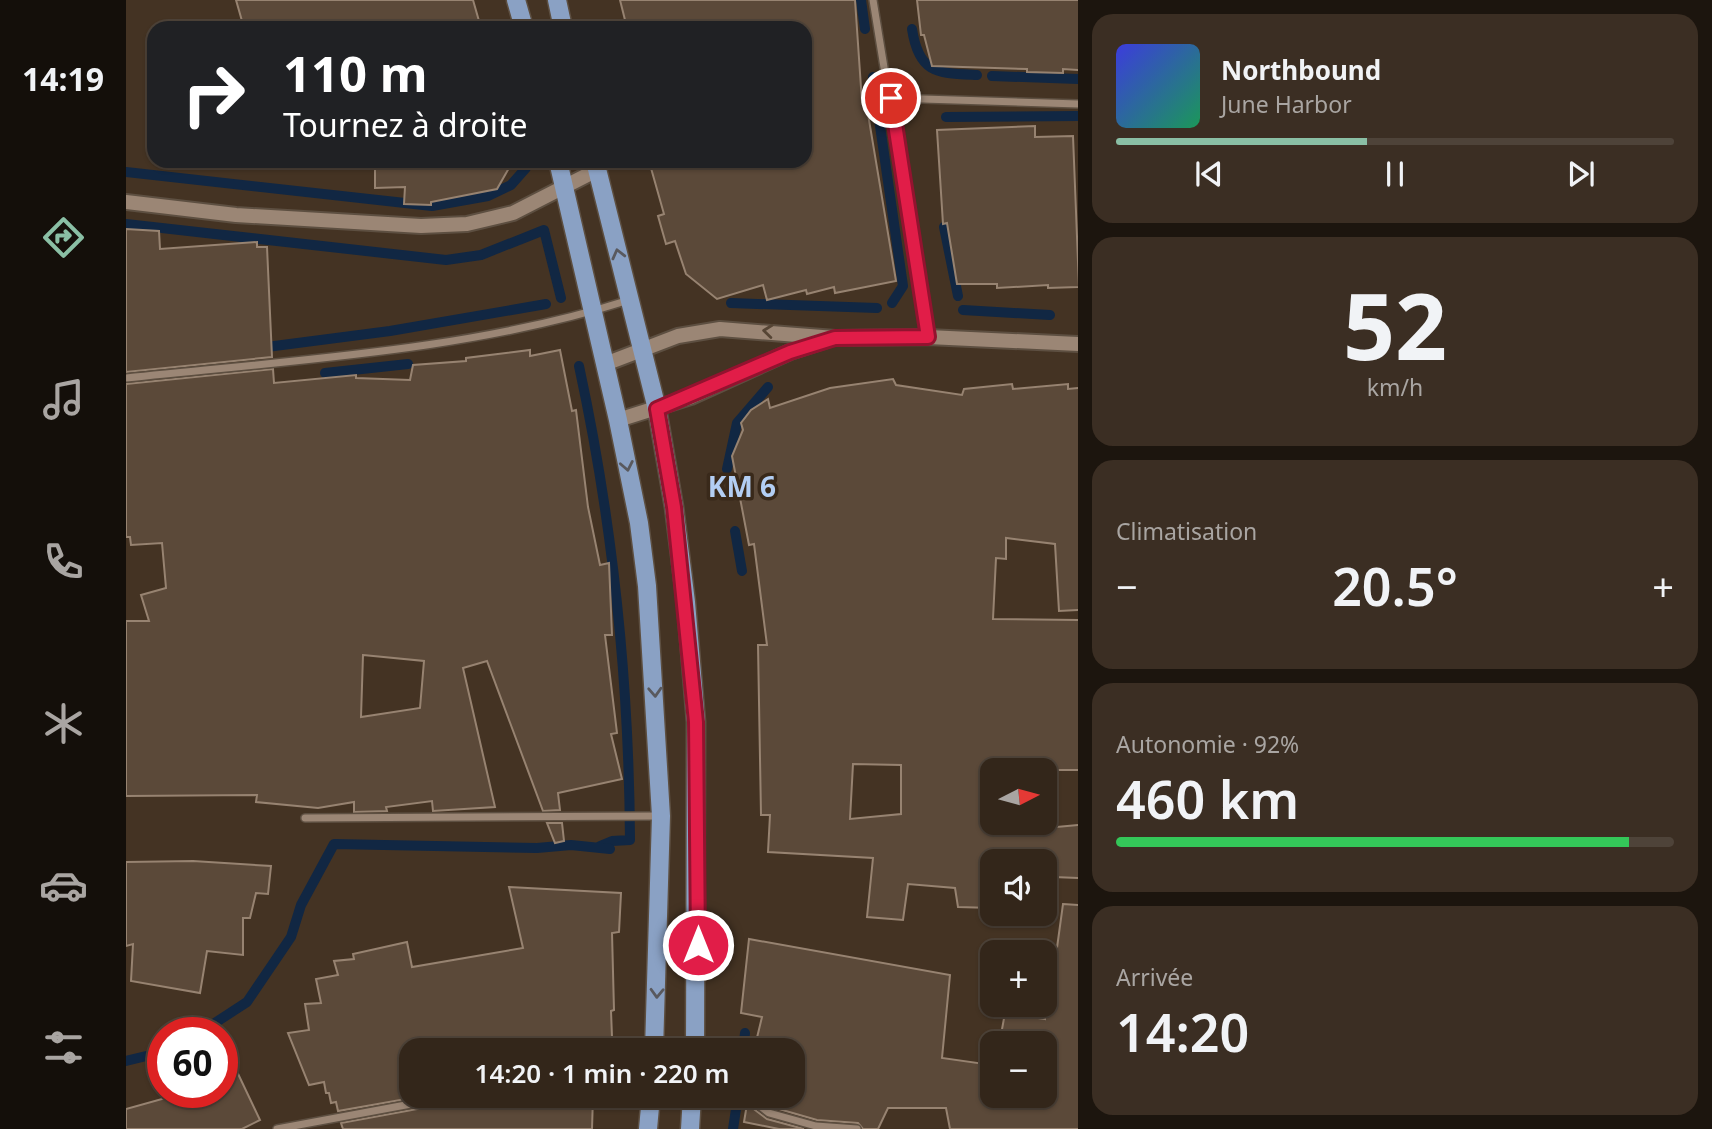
<!DOCTYPE html>
<html lang="fr">
<head>
<meta charset="utf-8">
<style>
	:root { --surface:#33261a; --page:#3b2e23; --text:#f1f3f6; --muted:#a9a5a2; --line:#4e4339; --accent:#8abfa5 }
	body { margin:0; font-family:"Noto Sans",sans-serif; background:var(--page); color:var(--text); height:100vh; display:flex; flex-direction:column; font-size:26px; white-space:nowrap }
	* { box-sizing:border-box; margin:0 }
	p { font-size:23px; color:var(--muted) }
	.icon { flex:none; width:38px; height:38px; fill:none; stroke:currentColor; stroke-width:2; stroke-linecap:round; stroke-linejoin:round }
	.map { position:relative; flex:1; overflow:hidden }
	.sheet { display:flex; flex-direction:column; gap:14px; padding:14px; background:#1c150e; width:634px }
	.sheet>* { flex:none }
	.banner { position:absolute; left:21px; top:21px; width:665px; height:147px; border-radius:21px; box-shadow:0 2px 5px #0004,0 0 0 2px var(--line); background:#202124; color:#fff; overflow:hidden }
	.needle { width:46px; rotate:84deg }
	.buttons { position:absolute; left:854px; top:758px; display:grid; gap:14px }
	.buttons a { display:grid; place-items:center; width:77px; height:77px; border-radius:14px; background:var(--surface); box-shadow:0 2px 5px #0004,0 0 0 2px var(--line); font-size:35px }
	.speed { position:absolute; left:21px; top:1017px; display:flex; gap:14px; font-size:35px; font-weight:700; text-align:center }
	.speed>* { display:grid; place-content:center; width:91px; height:91px; border-radius:50%; background:var(--surface); box-shadow:0 2px 5px #0004,0 0 0 2px var(--line); line-height:1 }
	.speed .limit { border:10px solid #d22; background:#fff; color:#111 }
	.pin { position:absolute; display:grid; place-items:center; width:60px; height:60px; color:#fff; margin:-30px; border:4px solid #fff; border-radius:50%; box-shadow:0 2px 7px #0007 }
	.me { position:absolute; width:77px; margin:-38px; rotate:0deg; stroke-linejoin:round; filter:drop-shadow(0 0 5px #0008) }
	.turn { display:flex; align-items:center; gap:24px; height:147px; padding:0 21px; font-size:32px }
	.turn .icon { width:91px; height:91px; stroke-width:2.5 }
	.turn b { display:block; font-size:49px; line-height:60px }
	.big { font-size:52px; font-weight:600; line-height:1.1 }
	.sheet .tile { flex:1; display:flex; flex-direction:column; justify-content:center; gap:10px; min-width:0; padding:0 24px; border-radius:21px; background:var(--page) }
	.sheet .dial { align-items:center; gap:0 }
	.dial b { font-size:91px; line-height:1 }
	.song { display:flex; align-items:center; gap:21px }
	.cover { width:84px; height:84px; border-radius:10px; background:linear-gradient(135deg,hsl(240 70% 55%),hsl(150 70% 35%)) }
	.played { height:7px; border-radius:4px; background:linear-gradient(90deg,var(--accent) 45%,var(--line) 45%) }
	.keys { display:flex; justify-content:space-around; direction:ltr }
	.heat { display:flex; justify-content:space-between; align-items:center; font-size:38px; direction:ltr }
	.charge { height:10px; border-radius:5px; background:linear-gradient(90deg,#34c759 92%,var(--line) 0) }
	.trip { position:absolute; left:273px; top:1038px; width:406px; height:70px; border-radius:21px; background:var(--surface); box-shadow:0 2px 5px #0004,0 0 0 2px var(--line); font-weight:600; line-height:70px; text-align:center }
	main { display:flex; flex:1; min-height:0 }
	.tabs { display:flex; flex-direction:column; width:126px; justify-content:space-around; align-items:center; background:#140f0a; color:var(--muted) }
	.tabs .icon { width:49px; height:49px }
	.tabs .selected { color:var(--accent) }
	.tabs b { font-size:32px; color:var(--text) }
	.map>svg:first-child { display:block }
	.lines { fill:none; stroke-linecap:round; stroke-linejoin:round }
	.stream { stroke:#112743; stroke-width:10 }
	.building { fill:#5b4939; stroke:#978371; stroke-width:2; fill-rule:evenodd }
	.street-casing { stroke:#5d4f41; stroke-width:10 }
	.secondary-casing { stroke:#5d4f41; stroke-width:18 }
	.primary-casing { stroke:#5d4f41; stroke-width:21 }
	.street { stroke:#9b8675; stroke-width:7 }
	.secondary { stroke:#9b8675; stroke-width:14 }
	.primary { stroke:#8aa1c4; stroke-width:18 }
	.oneway { stroke:#59595e }
	.oneway2 { stroke:#564535 }
	.route-casing { stroke:#92132f; stroke-width:18 }
	.route { stroke:#e11d48; stroke-width:12 }
	.labels { text-anchor:middle; stroke-width:7; stroke-linejoin:round; paint-order:stroke }
	.district-label { font-size:28px; font-weight:bold; fill:#b3cef3; stroke:#39291a }
</style>
</head>
<body>
<main>
<nav class="tabs">
<b>14:19</b>
<svg class="icon selected" aria-label="directions" viewBox="0 0 24 24"><path d="M12 3l9 9-9 9-9-9zM9 14v-3h6M13 9l2 2-2 2"/></svg>
<svg class="icon" aria-label="music" viewBox="0 0 24 24"><path d="M9 18V5l10-2v13"/><circle cx="6" cy="18" r="3"/><circle cx="16" cy="16" r="3"/></svg>
<svg class="icon" aria-label="phone" viewBox="0 0 24 24"><path d="M5 4h4l2 5-3 2q2 4 5 5l2-3 5 2v4C11 20 4 13 5 4z"/></svg>
<svg class="icon" aria-label="climate" viewBox="0 0 24 24"><path d="M12 3v18M4 7l16 10M4 17L20 7"/></svg>
<svg class="icon" aria-label="car" viewBox="0 0 24 24"><path d="M5 17H2v-5l4-1 3-4h7l3 4 3 1v5h-3M9 17h6M6 11h13"/><circle cx="7" cy="17" r="2"/><circle cx="17" cy="17" r="2"/></svg>
<svg class="icon" aria-label="filters" viewBox="0 0 24 24"><path d="M4 7h16M4 17h16"/><circle cx="9" cy="7" r="2"/><circle cx="15" cy="17" r="2"/></svg>
</nav>
<div class="map">
<svg width="953" height="1129" viewBox="0 0 953 1129">
	<rect width="100%" height="100%" fill="#443323"/>
	<g class="lines">
		<!-- stream -->
		<g class="stream">
			<path d="M735 0 739 29"/>
			<path d="M786 29C793 74 811 73 851 75"/>
			<path d="M866 76 953 79"/>
			<path d="M747 77 777 286 766 303"/>
			<path d="M820 117 953 116"/>
			<path d="M0 172 306 206 362 196 385 185 400 168"/>
			<path d="M0 224 320 260 355 255 418 230 435 298"/>
			<path d="M818 227 832 296"/>
			<path d="M605 303 751 308"/>
			<path d="M837 310 924 315"/>
			<path d="M133 348 264 331 420 304"/>
			<path d="M453 366C487 523 503 680 504 840L486 841 474 846"/>
			<path d="M199 373 282 364"/>
			<path d="M601 469 611 423 642 387"/>
			<path d="M609 531 616 571"/>
			<path d="M75 1032 121 1002 165 937 175 905 208 844 411 848 445 845 484 849"/>
			<path d="M617 1050 619 1033"/>
			<path d="M0 1061 37 1052"/>
			<path d="M607 1129 612 1096"/>
		</g>
	</g>
	<!-- building -->
	<g class="building">
		<path d="M110 0H347L355 28H118Z"/>
		<path d="M494 0H729L736 102H740L770 281 709 293 708 287 681 294 680 290 641 300 637 285 591 299 560 274 549 241 540 244 532 216 538 214 523 161H679V28H501Z"/>
		<path d="M791 0H953V70L937 69V73L901 72V69L806 66 798 35H795Z"/>
		<path d="M909 126V137L947 136 953 287 922 288V285L871 288V284H831L821 223 817 224 811 130Z"/>
		<path d="M249 161H387L371 189 305 202V205L278 204 279 187 249 188Z"/>
		<path d="M0 229 33 231 34 249 131 242V247H141L146 357 0 372Z"/>
		<path d="M404 350V356L434 350 446 411 450 410 462 507 474 565 483 563 486 635H479L491 733 485 734 496 779 432 793 434 810 417 811 361 661 337 668 369 807 307 811 306 801 260 807 261 811 228 812V802L192 808 130 802 131 795 0 796V621H23L15 595 40 588 36 543 5 545 4 537H0V384L147 369 148 383 230 375V378L284 380 287 365 340 361V358ZM237 655 298 661 294 708 235 717Z"/>
		<path d="M767 379 770 385 836 395 838 389 886 384 887 389 942 384V389L953 388V610L933 611 929 544 880 538V559L870 558 867 619 953 620V770H866V833L953 825V878L928 877 926 852 866 857V908L832 907 829 888 782 884 777 920 741 917 747 858 642 852 644 815H635L632 645H641L628 544 623 545 606 456 617 430 615 423 625 410 642 399 644 408 704 388ZM727 764 775 765V814L724 819Z"/>
		<path d="M421 823H436L438 841 429 843Z"/>
		<path d="M67 861 145 866 142 894 130 893 124 918H117V955L81 951 74 993 5 981 7 944 0 946V862Z"/>
		<path d="M383 887 495 893 493 932 486 933 488 1010 485 1011 486 1037 482 1038V1050H285V1096H297L212 1111 210 1102 205 1103 203 1093H200L198 1082 183 1085 162 1033 183 1030 179 1004 195 1003 190 979 212 975 208 961 228 959 227 954 281 942 286 967 397 948Z"/>
		<path d="M937 904 953 905V1129H824L820 1108H762L752 1129H737L732 1123 691 1120 646 1107 630 1096H667V1050H628L636 1017 615 1013 623 939 824 975 816 1058 866 1065V1096H919V1043L874 1040 879 1013 919 1019V953L930 955Z"/>
		<path d="M96 1040 134 1120 116 1129H0V1109L61 1092H96Z"/>
		<path d="M334 1096H467L466 1129H217L215 1123 329 1102Z"/>
		<path d="M621 1104 641 1119 678 1129H653L618 1122Z"/>
	</g>
	<g class="lines">
		<!-- street casing -->
		<g class="street-casing">
			<g id="street">
				<path d="M747 0 802 337"/>
				<path d="M765 98 953 104"/>
				<path d="M0 378C166 360 344 351 503 300"/>
				<path d="M179 818 534 816"/>
				<path d="M621 1096 643 1113 690 1126 731 1129"/>
				<path d="M151 1129 328 1096"/>
			</g>
		</g>
		<!-- secondary casing -->
		<g class="secondary-casing">
			<g id="secondary">
				<path d="M0 202 110 215 295 226 341 224 387 213 471 170"/>
				<path d="M479 364 552 336 594 329 709 338 802 337 953 344"/>
				<path d="M492 420 565 397 664 352 701 340"/>
			</g>
		</g>
		<!-- primary casing -->
		<g class="primary-casing">
			<g id="primary">
				<path d="M390 0 398 28"/>
				<path d="M431 0 437 28"/>
				<path d="M432 161 492 420 513 523 521 586 535 816 528 1050"/>
				<path d="M469 161 531 409 548 507 560 602 570 722 569 1050"/>
				<path d="M522 1129 525 1096"/>
				<path d="M564 1129 566 1096"/>
			</g>
		</g>
		<!-- street -->
		<use href="#street" class="street"/>
		<!-- secondary -->
		<use href="#secondary" class="secondary"/>
		<!-- primary -->
		<use href="#primary" class="primary"/>
	</g>
	<!-- one-way arrows -->
	<defs><path id="oneway-chevron" d="M-2-3.5L2.5 0L-2 3.5" fill="none" stroke-width="1.6" stroke-linecap="round" stroke-linejoin="round" transform="scale(1.75)"/></defs>
	<g class="oneway">
		<use href="#oneway-chevron" transform="translate(492 254) rotate(-104)"/>
		<use href="#oneway-chevron" transform="translate(501 466) rotate(79)"/>
		<use href="#oneway-chevron" transform="translate(529 692) rotate(87)"/>
		<use href="#oneway-chevron" transform="translate(531 993) rotate(92)"/>
	</g>
	<use class="oneway2" href="#oneway-chevron" transform="translate(642 331) rotate(-174)"/>
	<g class="lines">
		<!-- route casing -->
		<g class="route-casing">
			<path id="route" d="M572 945 570 722 548 507 531 409 664 352 709 338 802 337 765 98"/>
		</g>
		<!-- route -->
		<use href="#route" class="route"/>
	</g>
	<g class="labels">
		<!-- district labels -->
		<g class="district-label">
			<text x="616" y="497">KM 6</text>
		</g>
	</g>
</svg>
<div class="buttons">
<a><svg class="needle" viewBox="-14 -14 28 28"><path d="M0-13l5 13h-10z" fill="#e53935"/><path d="M0 13l5-13h-10z" fill="#a9a5a2"/></svg></a>
<a><svg class="icon" aria-label="sound" viewBox="0 0 24 24"><path d="M4 9h4l5-4v14l-5-4H4zM17 9q2 3 0 6"/></svg></a>
<a>+</a>
<a>−</a>
</div>
<div class="speed"><div class="limit">60</div></div>
<div class="pin" style="left:765px;top:98px;background:#d93025"><svg class="icon" aria-label="arrive" viewBox="0 0 24 24"><path d="M6 21V4h12l-3 4 3 4H6"/></svg></div>
<svg class="me" style="left:572px;top:945px" viewBox="-20 -20 40 40"><circle r="17" fill="#e11d48" stroke="#fff" stroke-width="3"/><path d="M0-11L8 9 0 5-8 9z" fill="#fff"/></svg>
<div class="trip">14:20 · 1 min · 220 m</div>
<div class="banner">
<div class="turn"><svg class="icon" aria-label="right" viewBox="0 0 24 24"><path d="M7 20v-9h11M14 6l5 5-5 5"/></svg><div><b>110 m</b>Tournez à droite</div></div>
</div>
</div>
<section class="sheet">
<div class="tile">
<div class="song"><i class="cover"></i><div><b>Northbound</b><p>June Harbor</p></div></div>
<div class="played"></div>
<div class="keys"><svg class="icon" aria-label="previous" viewBox="0 0 24 24"><path d="M18 5L8 12l10 7zM5 5v14"/></svg><svg class="icon" aria-label="pause" viewBox="0 0 24 24"><path d="M8 5v14M16 5v14"/></svg><svg class="icon" aria-label="next" viewBox="0 0 24 24"><path d="M6 5l10 7-10 7zM19 5v14"/></svg></div>
</div>
<div class="tile dial"><b>52</b><p>km/h</p></div>
<div class="tile"><p>Climatisation</p>
<div class="heat"><a>−</a><b class="big">20.5°</b><a>+</a></div>
</div>
<div class="tile"><p>Autonomie · 92%</p><b class="big">460 km</b><div class="charge"></div></div>
<div class="tile"><p>Arrivée</p><b class="big">14:20</b></div>
</section>
</main>
</body>
</html>
